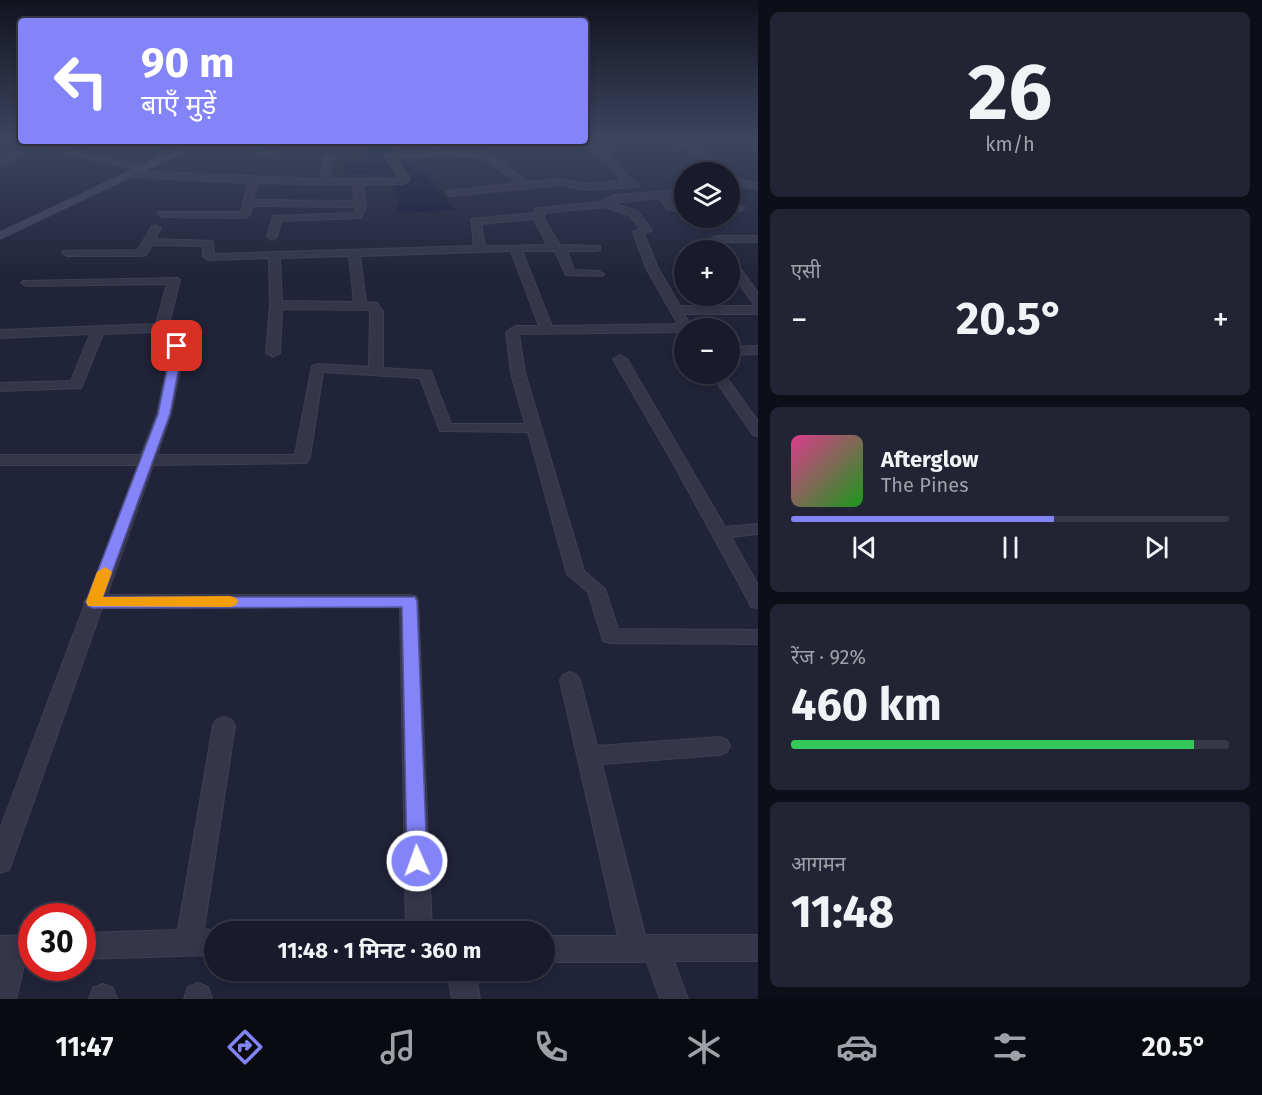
<!DOCTYPE html>
<html lang="hi">
<head>
<meta charset="utf-8">
<style>
	:root { --surface:#191a2b; --page:#222333; --text:#f1f3f6; --muted:#9fa1a9; --line:#373847; --accent:#8384f8 }
	body { margin:0; font-family:"Fira Sans","Noto Sans Devanagari",sans-serif; background:var(--page); color:var(--text); height:100vh; display:flex; flex-direction:column; font-size:22px; white-space:nowrap }
	* { box-sizing:border-box; margin:0 }
	p { font-size:20px; color:var(--muted) }
	.icon { flex:none; width:33px; height:33px; fill:none; stroke:currentColor; stroke-width:2; stroke-linecap:round; stroke-linejoin:round }
	.map { position:relative; flex:1; overflow:hidden }
	.panel { display:flex; flex-direction:column; gap:12px; padding:12px; background:#0e0e18; width:504px }
	.panel>* { flex:none }
	.banner { position:absolute; left:18px; top:18px; width:570px; height:126px; border-radius:6px; box-shadow:0 3px 9px #0003,0 0 0 2px var(--line); background:#8384f8; color:#fff; overflow:hidden }
	.tools { position:absolute; left:674px; top:162px; display:grid; gap:12px }
	.tools a { display:grid; place-items:center; width:66px; height:66px; border-radius:50%; background:var(--surface); box-shadow:0 3px 9px #0003,0 0 0 2px var(--line); font-size:30px }
	.speed { position:absolute; left:18px; top:903px; display:flex; gap:12px; font-size:30px; font-weight:700; text-align:center }
	.speed>* { display:grid; place-content:center; width:78px; height:78px; border-radius:50%; background:var(--surface); box-shadow:0 3px 9px #0003,0 0 0 2px var(--line); line-height:1 }
	.speed .limit { border:9px solid #d22; background:#fff; color:#111 }
	.pin { position:absolute; display:grid; place-items:center; width:51px; height:51px; color:#fff; margin:-26px; border-radius:12px; box-shadow:0 3px 9px #0006 }
	.me { position:absolute; width:66px; margin:-33px; rotate:358deg; stroke-linejoin:round; filter:drop-shadow(0 0 4px #0008) }
	.turn { display:flex; align-items:center; gap:21px; height:126px; padding:0 24px; font-size:27px }
	.turn .icon { width:78px; height:78px; stroke-width:2.5 }
	.turn b { display:block; font-size:42px; line-height:51px }
	.big { font-size:45px; font-weight:700; line-height:1.1 }
	.panel .card { flex:1; display:flex; flex-direction:column; justify-content:center; gap:9px; min-width:0; padding:0 21px; border-radius:9px; background:var(--page) }
	.panel .dial { align-items:center; gap:0 }
	.dial b { font-size:78px; line-height:1 }
	.song { display:flex; align-items:center; gap:18px }
	.cover { width:72px; height:72px; border-radius:9px; background:linear-gradient(135deg,hsl(330 70% 55%),hsl(120 70% 35%)) }
	.played { height:6px; border-radius:3px; background:linear-gradient(90deg,var(--accent) 60%,var(--line) 60%) }
	.keys { display:flex; justify-content:space-around; direction:ltr }
	.heat { display:flex; justify-content:space-between; align-items:center; font-size:33px; direction:ltr }
	.charge { height:9px; border-radius:4px; background:linear-gradient(90deg,#34c759 92%,var(--line) 0) }
	.trip { position:absolute; left:204px; top:921px; width:351px; height:60px; border-radius:30px; background:var(--surface); box-shadow:0 3px 9px #0003,0 0 0 2px var(--line); font-weight:700; line-height:60px; text-align:center }
	.tab-bar { display:flex; height:96px; justify-content:space-around; align-items:center; background:#0a0a11; color:var(--muted) }
	.tab-bar .icon { width:42px; height:42px }
	.tab-bar .on { color:var(--accent) }
	.tab-bar b { font-size:27px; color:var(--text) }
	main { display:flex; flex:1; min-height:0 }
	.map>svg:first-child { display:block }
	.water { fill:#151637 }
	.lines { fill:none; stroke-linecap:round; stroke-linejoin:round }
	.minor-casing { stroke:#3e3f53; stroke-width:2 }
	.secondary-casing { stroke:#3e3f53; stroke-width:2 }
	.minor { fill:#35364a; fill-rule:evenodd }
	.secondary { fill:#43435d; fill-rule:evenodd }
	.route { fill:#8384f8; stroke:#5556a1; stroke-width:1.5 }
	.slow { fill:#f59e0b }
</style>
</head>
<body>
<main>
<div class="map">
<svg width="758" height="999" viewBox="0 0 758 999">
	<rect width="100%" height="100%" fill="#212339"/>
	<!-- water -->
	<path class="water" d="M370 141H382C393 154 411 160 424 173 435 184 445 198 455 210L402 213 397 209 400 200C392 192 393 182 386 175L343 173 345 159H365Z"/>
	<g class="lines">
		<!-- minor casing -->
		<g class="minor-casing">
			<g id="minor">
				<path d="M21 139 37 141 147 168 143 171 36 146 0 166V159L27 144 21 143Z"/>
				<path d="M585 139C610 139 618 176 638 183V187L588 190 560 185 450 196 447 195V191L518 183 481 156 438 155 395 158 409 176V181L404 184 363 185 366 207 361 218 281 221 277 237 272 240 267 237 273 216 353 213 356 207 252 206 250 215 245 218 162 217 157 214 158 212H241L248 183 129 177 124 174 129 171 320 179 324 159 328 156 332 159 329 179 399 178 385 156 386 154 432 150 427 142 434 141 441 149 486 151 528 182 560 179 588 184 622 181 604 158 589 146C566 147 530 157 511 141L540 144 585 141ZM257 183 353 185 354 201 253 200Z"/>
				<path d="M670 139H680L713 159 706 161Z"/>
				<path d="M753 139H758V142Z"/>
				<path d="M139 141H148L145 145 179 153 175 156 136 148 135 146Z"/>
				<path d="M258 141H268L259 148 279 152 275 155 248 152V148Z"/>
				<path d="M729 178 758 183V189L729 184Z"/>
				<path d="M684 190V196L668 197 673 205H684V211L667 210 659 198 612 203 637 211 652 230 644 234 658 268 680 306H758V314H684L692 328H684V332L519 334 525 373 584 571 605 589 618 629 758 630V644L610 643 603 641 588 592 567 574 528 432 440 431 420 378 323 372 310 457 306 463 153 465 107 595H409L416 596 418 601 432 932H406L400 607 102 608 12 862 9 870 0 873V829L85 604 84 602 88 597 138 465H0V455H141L157 414 171 349 153 345 152 342 154 332 103 334 81 388 0 391V383L71 381 90 334 0 338V330L156 324 167 284 27 286 21 283 23 281 178 278 180 280 165 340 183 344 185 347 171 414 157 455H295L312 366 319 364 369 367 370 310 282 309 280 353 273 357 266 353 270 305 269 258 208 260 203 257V246L152 245 146 255 142 256H67L62 253 63 251 138 250 152 226 156 225 161 228 155 239 213 241 214 254 474 246 471 219 534 213 535 209 539 208 598 202 615 195ZM604 207 629 215 640 228 633 232 646 268 678 324 552 326 522 251H555L566 275 602 276 604 274 598 271 574 270 567 251H596L600 250V246L560 245 544 219V213ZM534 219 547 245 485 246 481 224ZM511 251 539 326H515L506 332 511 373 525 424H451L431 371 383 368V311L377 303 366 302 360 256ZM349 256 354 302 282 301 280 258Z"/>
				<path d="M729 205H740L745 208 740 211H729Z"/>
				<path d="M715 236H758V242H722L727 250H717L710 239Z"/>
				<path d="M729 257 733 258 758 293V306L754 305 729 268Z"/>
				<path d="M758 346V354L729 355V347Z"/>
				<path d="M620 355 627 359 725 527 758 524V534L731 537 758 585V608L751 607 749 602 672 461 613 359Z"/>
				<path d="M711 374H724L758 421V436L753 435Z"/>
				<path d="M570 672 577 675 580 680 597 746 719 737 727 740 730 746 727 752 719 755 602 764 645 935H758V961H674L688 999H660L647 962H544V936H618L560 680 563 675Z"/>
				<path d="M224 717 232 720 235 726 204 929 220 932H214V955L82 959V933L178 930 213 726 216 720Z"/>
				<path d="M32 935V961H25L16 999H0V936Z"/>
				<path d="M447 970H475L480 999H452Z"/>
				<path d="M198 983 208 987 212 999H184L188 987Z"/>
				<path d="M103 984 113 988 117 999H89L93 988Z"/>
			</g>
		</g>
		<!-- secondary casing -->
		<g class="secondary-casing">
			<path id="secondary" d="M194 141H206L0 239V232Z"/>
		</g>
		<!-- minor -->
		<use href="#minor" class="minor"/>
		<!-- secondary -->
		<use href="#secondary" class="secondary"/>
	</g>
	<!-- sky -->
	<linearGradient id="sky" x2="0" y2="1"><stop stop-color="#12131f"/><stop offset="0.5" stop-color="#3d455f"/><stop offset="1" stop-color="#3d455f" stop-opacity="0"/></linearGradient>
	<rect width="758" height="279" fill="url(#sky)"/>
	<!-- route -->
	<path class="route" d="M177 343 183 346 170 414 103 597H415L417 601 427 861 424 868 417 871 410 868 407 861 402 607 93 608 88 606 86 602 158 414 172 346Z"/>
	<!-- slow -->
	<path class="slow" d="M105 567 112 572 103 597 230 596 236 598 238 601 236 605 230 607 88 606 86 602 97 572Z"/>
</svg>
<div class="tools">
<a><svg class="icon" aria-label="layers" viewBox="0 0 24 24"><path d="M12 4l9 5-9 5-9-5zM3 14l9 5 9-5"/></svg></a>
<a>+</a>
<a>−</a>
</div>
<div class="speed"><div class="limit">30</div></div>
<div class="pin" style="left:177px;top:346px;background:#d93025"><svg class="icon" aria-label="arrive" viewBox="0 0 24 24"><path d="M6 21V4h12l-3 4 3 4H6"/></svg></div>
<svg class="me" style="left:417px;top:861px" viewBox="-20 -20 40 40"><circle r="17" fill="#8384f8" stroke="#fff" stroke-width="3"/><path d="M0-11L8 9 0 5-8 9z" fill="#fff"/></svg>
<div class="trip">11:48 · 1 मिनट · 360 m</div>
<div class="banner">
<div class="turn"><svg class="icon" aria-label="left" viewBox="0 0 24 24"><path d="M17 20v-9H6M10 6l-5 5 5 5"/></svg><div><b>90 m</b>बाएँ मुड़ें</div></div>
</div>
</div>
<section class="panel">
<div class="card dial"><b>26</b><p>km/h</p></div>
<div class="card"><p>एसी</p>
<div class="heat"><a>−</a><b class="big">20.5°</b><a>+</a></div>
</div>
<div class="card">
<div class="song"><i class="cover"></i><div><b>Afterglow</b><p>The Pines</p></div></div>
<div class="played"></div>
<div class="keys"><svg class="icon" aria-label="previous" viewBox="0 0 24 24"><path d="M18 5L8 12l10 7zM5 5v14"/></svg><svg class="icon" aria-label="pause" viewBox="0 0 24 24"><path d="M8 5v14M16 5v14"/></svg><svg class="icon" aria-label="next" viewBox="0 0 24 24"><path d="M6 5l10 7-10 7zM19 5v14"/></svg></div>
</div>
<div class="card"><p>रेंज · 92%</p><b class="big">460 km</b><div class="charge"></div></div>
<div class="card"><p>आगमन</p><b class="big">11:48</b></div>
</section>
</main>
<nav class="tab-bar">
<b>11:47</b>
<svg class="icon on" aria-label="directions" viewBox="0 0 24 24"><path d="M12 3l9 9-9 9-9-9zM9 14v-3h6M13 9l2 2-2 2"/></svg>
<svg class="icon" aria-label="music" viewBox="0 0 24 24"><path d="M9 18V5l10-2v13"/><circle cx="6" cy="18" r="3"/><circle cx="16" cy="16" r="3"/></svg>
<svg class="icon" aria-label="phone" viewBox="0 0 24 24"><path d="M5 4h4l2 5-3 2q2 4 5 5l2-3 5 2v4C11 20 4 13 5 4z"/></svg>
<svg class="icon" aria-label="climate" viewBox="0 0 24 24"><path d="M12 3v18M4 7l16 10M4 17L20 7"/></svg>
<svg class="icon" aria-label="car" viewBox="0 0 24 24"><path d="M5 17H2v-5l4-1 3-4h7l3 4 3 1v5h-3M9 17h6M6 11h13"/><circle cx="7" cy="17" r="2"/><circle cx="17" cy="17" r="2"/></svg>
<svg class="icon" aria-label="filters" viewBox="0 0 24 24"><path d="M4 7h16M4 17h16"/><circle cx="9" cy="7" r="2"/><circle cx="15" cy="17" r="2"/></svg>
<b>20.5°</b>
</nav>
</body>
</html>
